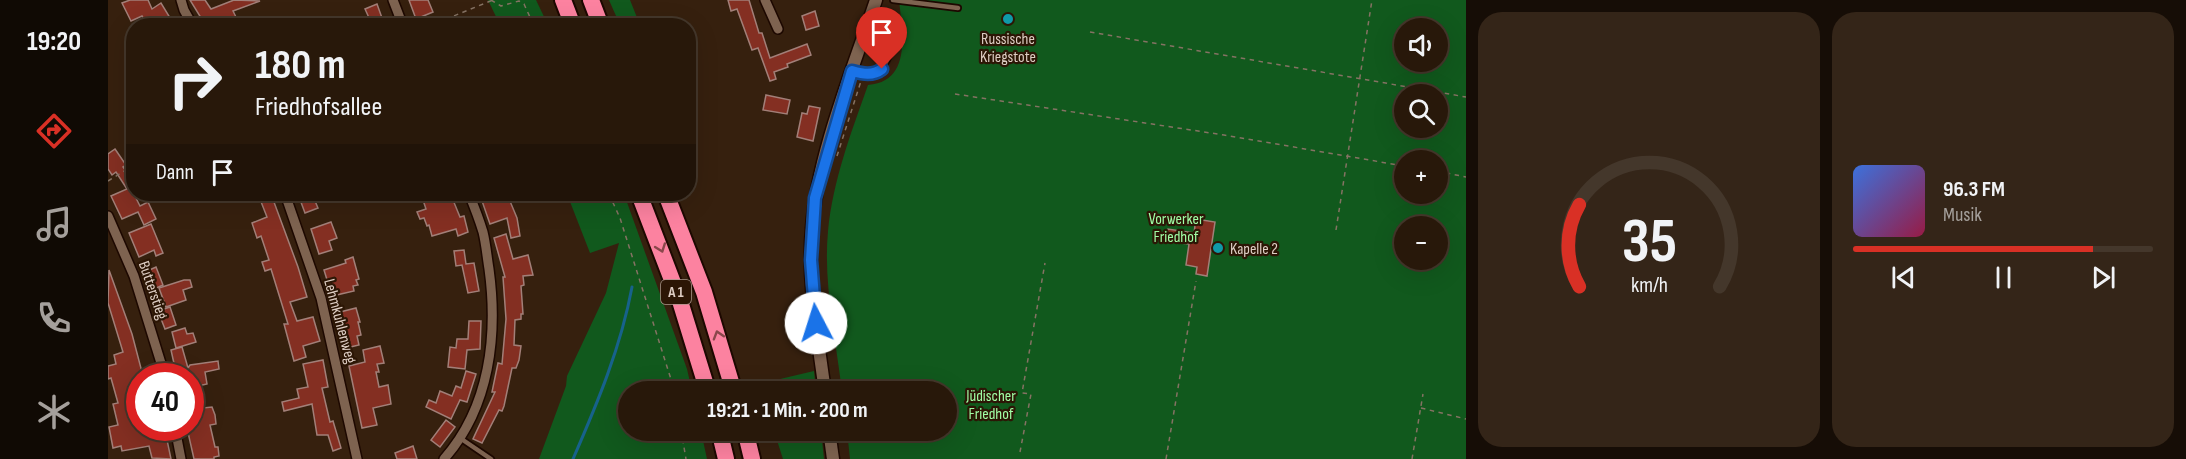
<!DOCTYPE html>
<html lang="de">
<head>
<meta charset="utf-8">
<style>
	:root { --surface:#28180a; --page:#342518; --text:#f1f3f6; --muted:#a5a09c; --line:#44372b; --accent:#d93025 }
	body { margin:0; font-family:"Sofia Sans Condensed",sans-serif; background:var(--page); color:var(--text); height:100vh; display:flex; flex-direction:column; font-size:22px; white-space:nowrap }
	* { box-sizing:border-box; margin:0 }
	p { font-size:20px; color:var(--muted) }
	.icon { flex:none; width:33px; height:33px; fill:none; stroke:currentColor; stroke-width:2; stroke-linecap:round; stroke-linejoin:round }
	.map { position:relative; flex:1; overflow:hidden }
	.panel { display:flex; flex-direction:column; gap:12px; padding:12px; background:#160d06; width:720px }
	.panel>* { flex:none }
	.top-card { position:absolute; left:18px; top:18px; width:570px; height:183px; border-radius:24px; box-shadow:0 6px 24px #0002,0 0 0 2px var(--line); background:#28180a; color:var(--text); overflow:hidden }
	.fabs { position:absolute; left:1286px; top:18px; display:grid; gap:12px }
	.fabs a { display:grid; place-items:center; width:54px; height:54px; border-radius:50%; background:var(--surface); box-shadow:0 6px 24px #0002,0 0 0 2px var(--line); font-size:30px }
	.speed { position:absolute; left:18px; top:363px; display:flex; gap:12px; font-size:30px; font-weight:700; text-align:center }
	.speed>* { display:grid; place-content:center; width:78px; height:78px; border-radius:50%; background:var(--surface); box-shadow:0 6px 24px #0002,0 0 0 2px var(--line); line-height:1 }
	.speed .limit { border:9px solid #d22; background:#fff; color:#111 }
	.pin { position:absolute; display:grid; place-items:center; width:51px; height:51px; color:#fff; margin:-62px -26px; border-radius:50% 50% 50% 0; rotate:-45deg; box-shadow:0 0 6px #0007 }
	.pin .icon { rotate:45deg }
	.me { position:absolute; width:66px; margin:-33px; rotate:355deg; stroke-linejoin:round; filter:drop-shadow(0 0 4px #0008) }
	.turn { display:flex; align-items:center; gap:21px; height:126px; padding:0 30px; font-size:27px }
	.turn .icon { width:78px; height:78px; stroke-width:2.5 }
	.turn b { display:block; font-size:42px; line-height:51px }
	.then { display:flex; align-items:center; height:57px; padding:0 30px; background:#0003; gap:12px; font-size:22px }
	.panel .widget { flex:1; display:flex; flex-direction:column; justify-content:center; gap:9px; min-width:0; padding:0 21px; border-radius:24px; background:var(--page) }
	.panel .dial { align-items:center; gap:0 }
	.dial svg { height:156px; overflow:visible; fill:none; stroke:var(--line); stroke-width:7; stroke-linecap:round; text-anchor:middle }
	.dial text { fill:var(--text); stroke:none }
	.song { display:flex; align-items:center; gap:18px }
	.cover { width:72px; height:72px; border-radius:9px; background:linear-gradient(135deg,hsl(220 70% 55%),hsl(340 70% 35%)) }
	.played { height:6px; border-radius:3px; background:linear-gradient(90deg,var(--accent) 80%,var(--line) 80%) }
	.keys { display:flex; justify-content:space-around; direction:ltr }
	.panel .tiles { flex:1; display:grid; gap:12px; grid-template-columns:repeat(2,1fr) }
	.trip { position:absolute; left:510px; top:381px; width:339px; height:60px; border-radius:30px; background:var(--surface); box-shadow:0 6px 24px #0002,0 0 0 2px var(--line); font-weight:700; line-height:60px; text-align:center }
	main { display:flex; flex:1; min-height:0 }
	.menu { display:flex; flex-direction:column; width:108px; justify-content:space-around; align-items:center; background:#100a04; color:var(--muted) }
	.menu .icon { width:42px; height:42px }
	.menu .selected { color:var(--accent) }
	.menu b { font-size:27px; color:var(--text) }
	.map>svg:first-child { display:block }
	.green { fill:#11591d; fill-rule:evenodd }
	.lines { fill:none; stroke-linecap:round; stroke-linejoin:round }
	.stream { stroke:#17628b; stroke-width:3 }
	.building { fill:#842f22; stroke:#a27f78; stroke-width:1.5 }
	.service-casing { stroke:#1d0800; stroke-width:8 }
	.minor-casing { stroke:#1d0800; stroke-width:12 }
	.tertiary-casing { stroke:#1d0800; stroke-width:15 }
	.motorway-casing { stroke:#1d0800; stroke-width:20 }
	.path { stroke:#857263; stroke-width:1.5; stroke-dasharray:4.5 4.5; stroke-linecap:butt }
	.service { stroke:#7e6350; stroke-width:4.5 }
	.minor { stroke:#7e6350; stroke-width:9 }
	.tertiary { stroke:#7e6350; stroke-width:12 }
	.motorway { stroke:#fc82a0; stroke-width:16 }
	.oneway { stroke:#8a474b }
	.route-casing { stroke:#114b97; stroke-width:15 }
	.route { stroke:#1a73e8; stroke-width:10 }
	.culture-dot { fill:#0f9aa8; stroke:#2c1605; stroke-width:2 }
	.labels { text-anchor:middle; stroke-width:4.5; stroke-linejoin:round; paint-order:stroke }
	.shield { fill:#2c1605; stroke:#a9978b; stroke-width:1.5 }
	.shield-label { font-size:15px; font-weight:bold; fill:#decec4 }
	.poi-label { font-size:16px; fill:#decec4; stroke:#2c1605 }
	.park-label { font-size:16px; fill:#a0fea5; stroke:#2c1605 }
	.street-label { font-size:16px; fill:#decec4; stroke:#2c1605 }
</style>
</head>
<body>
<main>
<nav class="menu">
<b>19:20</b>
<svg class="icon selected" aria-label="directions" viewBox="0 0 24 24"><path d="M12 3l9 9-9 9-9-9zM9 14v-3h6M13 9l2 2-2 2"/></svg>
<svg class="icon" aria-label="music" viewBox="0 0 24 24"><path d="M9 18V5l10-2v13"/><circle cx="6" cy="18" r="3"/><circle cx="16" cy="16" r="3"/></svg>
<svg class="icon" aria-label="phone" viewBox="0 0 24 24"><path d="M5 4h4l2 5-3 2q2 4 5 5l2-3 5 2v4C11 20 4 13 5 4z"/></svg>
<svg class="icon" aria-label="climate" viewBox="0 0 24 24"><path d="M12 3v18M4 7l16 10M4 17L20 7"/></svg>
</nav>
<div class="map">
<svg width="1358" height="459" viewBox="0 0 1358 459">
	<rect width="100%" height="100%" fill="#36200e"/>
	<!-- green -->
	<g class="green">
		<path d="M380 0H428L440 25H392Z"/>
		<path d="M501 0H522L532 25H512Z"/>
		<path d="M791 0H1358V459H742L739 431 838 430V392H734C728 339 715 284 720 231 725 180 743 133 760 85 805 82 794 29 791 0ZM1296 28H1329V62H1296ZM1296 94H1329V128H1296ZM1296 160H1329V194H1296ZM1296 226H1329V260H1296Z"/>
		<path d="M459 194H516L579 369 584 391 520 392V430L593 431 599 459H431L458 386 459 376 498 293 511 243 482 253Z"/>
		<path d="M706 371 708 391H653L651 384Z"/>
		<path d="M666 431H713L716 459H675Z"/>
	</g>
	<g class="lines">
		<!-- stream -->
		<path class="stream" d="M465 459C489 404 513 347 524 287"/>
	</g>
	<!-- building -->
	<g class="building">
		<path d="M22 0H40L44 9 53 3 67 26H40L34 16 23 21 14 3Z"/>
		<path d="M82 0H97L103 9 126 0 152 1 125 11 128 17 121 20 122 22 117 26H98Z"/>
		<path d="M301 0H320L325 12 308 19Z"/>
		<path d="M620 0H641L651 33H654L662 58 699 44 703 55 679 64 680 67 666 72 668 79 662 81 650 48 644 50 629 9 623 11Z"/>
		<path d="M269 4 274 18 278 26H264L262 20 257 9Z"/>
		<path d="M707 11 711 26 698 30 694 16Z"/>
		<path d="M658 95 682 100 679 114 655 110Z"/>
		<path d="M701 106 712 108 705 141 689 137 694 113 699 114Z"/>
		<path d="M7 149 18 165 15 167 26 182V194L32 206 40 202 48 219 36 225 30 212 14 219 3 196 19 189 8 172 4 175 0 169V154Z"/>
		<path d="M150 194H163L190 267 199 297 182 302 189 321 205 317 212 341 195 346 198 357 186 361 176 324H180L163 269 157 271 154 262 161 260 153 236 149 238 144 223 159 217Z"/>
		<path d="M190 194H204L210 208 197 213Z"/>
		<path d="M322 194H354L355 196 345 200 352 217 356 216 360 232 350 236 348 229 324 236 321 225 319 226 316 218 312 219 309 212 318 209 314 197Z"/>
		<path d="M384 194H399L409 218 412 236 403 238 399 218 382 224 373 198Z"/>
		<path d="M1088 219 1107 222 1099 276 1088 274 1089 267 1078 265 1081 244 1058 241 1060 229 1086 233Z"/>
		<path d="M223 222 229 238 221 241 224 250 211 254 203 229Z"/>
		<path d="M43 224 55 253 48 256 46 250 31 257 21 233Z"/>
		<path d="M398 234 405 259 420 255 425 275 415 276 416 285 413 286 415 314H413V319L407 320 406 345 413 346 411 360 408 368H404L396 406 394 411 391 410 374 443 365 439 387 392H384L390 363 394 364 398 319 395 277H397L386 238Z"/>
		<path d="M356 250 358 264 366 263 371 291 360 293 354 265 348 266 346 251Z"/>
		<path d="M245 257 251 279 248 280 250 285 245 286 246 291 224 296 216 270 238 263 237 260Z"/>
		<path d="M48 267 55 285 44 290 37 272Z"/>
		<path d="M1 270 24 334 35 376H32V428H60L62 440H59L63 459 44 458 41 446 14 451 13 446 5 448 1 427 10 425 5 404 10 403 3 378 0 379V366L8 364 6 355 15 352 0 303Z"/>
		<path d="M76 280H82L84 287 75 290 78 300 58 307 51 288Z"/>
		<path d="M62 307 68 325 57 329 50 311Z"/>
		<path d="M248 308 252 322H250L253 335 249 336 251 345 238 348 228 313Z"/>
		<path d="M361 321H373L372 349 359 350 357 369 340 367 342 347 348 348 349 339H360Z"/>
		<path d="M77 328 79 334 85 333 88 342 68 348 64 332Z"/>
		<path d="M272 346 276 363 269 364 271 372H268L271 387 280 385 283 404 265 408 269 425 254 428 241 366 257 362 255 350Z"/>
		<path d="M74 347 80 368 82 365 110 361 111 369 97 372 99 384 90 386 95 408 104 407 107 415 108 424 102 425 107 447H110L111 456 106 457V459H86L79 428H87L82 406V376H74L71 367 67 368 63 350Z"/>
		<path d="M215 360 220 387 214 388 222 422 225 421 233 448 225 451 220 435H209L204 404 176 411 174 402 191 398 189 389 200 387 195 364Z"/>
		<path d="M358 371 368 374 359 402 352 400 343 419 318 407 321 400 328 403 332 391 344 396 348 386 353 388Z"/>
		<path d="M338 420 347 427 332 447 323 440Z"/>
		<path d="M305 446 309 459H289L287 453Z"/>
	</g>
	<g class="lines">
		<!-- service casing -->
		<g class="service-casing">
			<g id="service">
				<path d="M785 0 850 8"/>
				<path d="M744 71 755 74 768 73C785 60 790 33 781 14L767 9"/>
				<path d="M352 438 383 459"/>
			</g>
		</g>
		<!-- minor casing -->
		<g class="minor-casing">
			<g id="minor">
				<path d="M73 0 76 10 85 26"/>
				<path d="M285 0 295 26"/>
				<path d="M657 0 670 29"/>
				<path d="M177 194 213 298 249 459"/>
				<path d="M0 216 26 276 57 376"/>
				<path d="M67 428 73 459"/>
				<path d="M336 459C382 407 390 335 381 269 379 257 378 244 375 232 371 219 366 206 361 194"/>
			</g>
		</g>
		<!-- tertiary casing -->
		<g class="tertiary-casing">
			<g id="tertiary">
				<path d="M717 392C710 338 699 282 704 228 709 156 745 69 768 0"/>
				<path d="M721 430 725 459"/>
			</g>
		</g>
		<!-- motorway casing -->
		<g class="motorway-casing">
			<g id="motorway">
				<path d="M455 0 465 26"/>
				<path d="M483 0 493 26"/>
				<path d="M531 194 572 301 600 392"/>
				<path d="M558 194 596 292 626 392"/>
				<path d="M611 430 618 459"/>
				<path d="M637 430 644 459"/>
			</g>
		</g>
		<!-- path -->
		<g class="path">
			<path d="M383 0 393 6 411 1 416 4 426 26"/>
			<path d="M321 26 385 0"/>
			<path d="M982 32 1358 97"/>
			<path d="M847 94 1116 135 1296 166"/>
			<path d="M729 156 753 81"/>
			<path d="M1329 171 1358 177"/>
			<path d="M0 181 26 165"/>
			<path d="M501 194 512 218 567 392"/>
			<path d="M1228 230 1264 0"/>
			<path d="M1313 408 1358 419"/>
			<path d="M573 430 578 459"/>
			<path d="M912 452 923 394 914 393 937 263"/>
			<path d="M1058 459 1088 281"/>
			<path d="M1304 459 1315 394"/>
		</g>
		<!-- service -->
		<use href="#service" class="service"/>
		<!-- minor -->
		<use href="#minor" class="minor"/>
		<!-- tertiary -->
		<use href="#tertiary" class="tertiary"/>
		<!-- motorway -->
		<use href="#motorway" class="motorway"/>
	</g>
	<!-- one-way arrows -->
	<defs><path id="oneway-chevron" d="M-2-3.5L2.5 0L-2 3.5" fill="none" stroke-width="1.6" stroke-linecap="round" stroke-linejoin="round" transform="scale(1.5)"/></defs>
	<g class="oneway">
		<use href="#oneway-chevron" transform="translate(553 248) rotate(70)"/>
		<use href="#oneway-chevron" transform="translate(610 335) rotate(-107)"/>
	</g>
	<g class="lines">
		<!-- route casing -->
		<g class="route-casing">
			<path id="route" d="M708 323 703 260 707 198 744 71C755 74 765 76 774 69"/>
		</g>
		<!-- route -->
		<use href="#route" class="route"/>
	</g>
	<!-- markers -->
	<g class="culture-dot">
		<circle cx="900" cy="19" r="6"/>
		<circle cx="1110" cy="248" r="6"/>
	</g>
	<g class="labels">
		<!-- shield labels -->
		<rect class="shield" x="553" y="280" width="30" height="24" rx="4.5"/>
		<g class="shield-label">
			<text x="568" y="297">A 1</text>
		</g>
		<!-- poi labels -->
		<g class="poi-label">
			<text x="900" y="44">Russische<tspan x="900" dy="18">Kriegstote</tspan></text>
			<text x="1122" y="254" text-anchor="start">Kapelle 2</text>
		</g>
		<!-- park labels -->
		<g class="park-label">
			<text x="1068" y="224">Vorwerker<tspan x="1068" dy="18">Friedhof</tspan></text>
			<text x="883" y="401">Jüdischer<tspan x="883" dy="18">Friedhof</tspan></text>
		</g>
		<!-- street labels -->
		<g class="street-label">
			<text transform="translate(46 290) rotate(71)" y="6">Butterstieg</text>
			<text transform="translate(233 321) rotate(75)" y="6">Lehmkuhlenweg</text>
		</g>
	</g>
</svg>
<div class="fabs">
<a><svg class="icon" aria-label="sound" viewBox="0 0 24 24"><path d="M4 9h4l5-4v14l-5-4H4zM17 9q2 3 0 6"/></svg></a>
<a><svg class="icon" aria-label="search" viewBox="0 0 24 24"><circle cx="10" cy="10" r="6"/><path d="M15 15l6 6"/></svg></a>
<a>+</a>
<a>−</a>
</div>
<div class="speed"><div class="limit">40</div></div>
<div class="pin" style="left:774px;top:69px;background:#d93025"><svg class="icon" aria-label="arrive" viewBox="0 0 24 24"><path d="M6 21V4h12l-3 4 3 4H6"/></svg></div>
<svg class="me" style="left:708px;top:323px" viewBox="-20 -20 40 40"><circle r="19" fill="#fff"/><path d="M0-13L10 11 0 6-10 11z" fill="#1a73e8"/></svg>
<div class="trip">19:21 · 1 Min. · 200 m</div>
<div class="top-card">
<div class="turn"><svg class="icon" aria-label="right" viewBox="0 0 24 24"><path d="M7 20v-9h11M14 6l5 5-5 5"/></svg><div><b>180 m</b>Friedhofsallee</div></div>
<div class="then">Dann<svg class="icon" aria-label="arrive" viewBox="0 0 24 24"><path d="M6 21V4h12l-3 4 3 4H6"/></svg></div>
</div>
</div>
<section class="panel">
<div class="tiles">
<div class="widget dial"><svg viewBox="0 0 100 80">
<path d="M14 69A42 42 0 1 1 86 69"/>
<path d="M14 69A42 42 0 0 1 14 27" stroke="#d93025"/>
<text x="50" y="56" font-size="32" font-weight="700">35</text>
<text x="50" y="72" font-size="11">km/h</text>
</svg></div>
<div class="widget">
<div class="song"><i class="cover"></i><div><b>96.3 FM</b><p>Musik</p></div></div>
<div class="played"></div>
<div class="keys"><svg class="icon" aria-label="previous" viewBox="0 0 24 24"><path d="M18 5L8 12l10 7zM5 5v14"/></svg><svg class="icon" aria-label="pause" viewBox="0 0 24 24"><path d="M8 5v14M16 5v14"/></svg><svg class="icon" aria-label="next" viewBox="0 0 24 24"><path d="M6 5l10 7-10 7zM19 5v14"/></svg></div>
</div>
</div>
</section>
</main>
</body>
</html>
